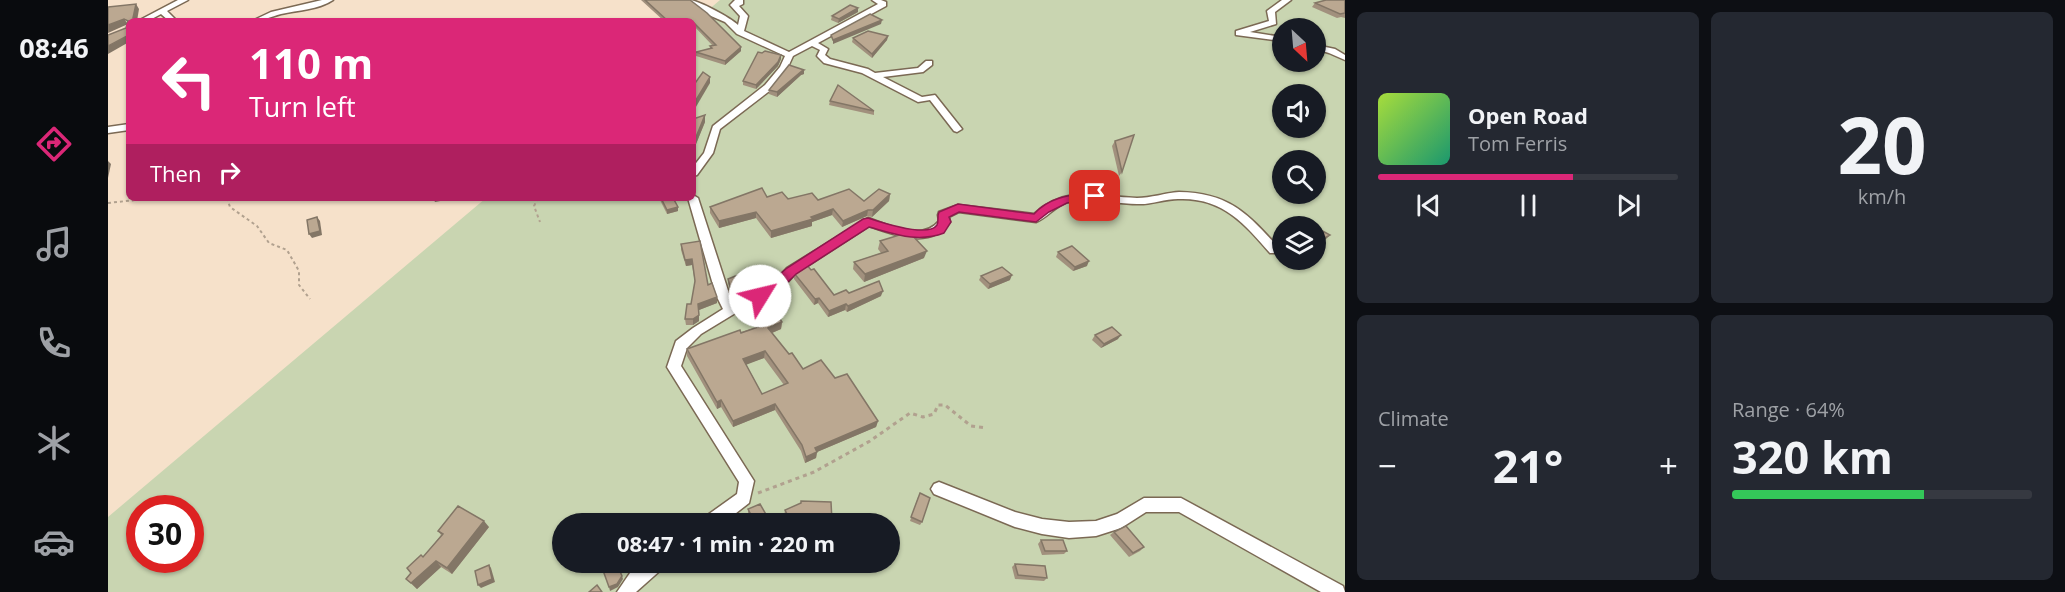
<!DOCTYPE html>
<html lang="en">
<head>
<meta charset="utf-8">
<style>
	:root { --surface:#171b24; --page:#242831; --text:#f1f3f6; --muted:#9ea1a6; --line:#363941; --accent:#db2777 }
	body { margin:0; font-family:"Open Sans",sans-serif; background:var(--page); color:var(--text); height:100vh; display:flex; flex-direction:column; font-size:22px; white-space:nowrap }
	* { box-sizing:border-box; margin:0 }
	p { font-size:20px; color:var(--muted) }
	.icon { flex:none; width:33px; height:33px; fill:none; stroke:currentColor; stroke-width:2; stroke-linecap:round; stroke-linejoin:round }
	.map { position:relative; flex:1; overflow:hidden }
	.sheet { display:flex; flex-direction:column; gap:12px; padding:12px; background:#0d0f14; width:720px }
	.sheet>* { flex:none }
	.banner { position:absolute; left:18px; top:18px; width:570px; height:183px; border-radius:9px; box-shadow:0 2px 4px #0004; background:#db2777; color:#fff; overflow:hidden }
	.needle { width:39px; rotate:154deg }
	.fabs { position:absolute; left:1164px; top:18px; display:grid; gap:12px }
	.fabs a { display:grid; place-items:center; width:54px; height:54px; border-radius:50%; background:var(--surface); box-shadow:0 2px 4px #0004; font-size:30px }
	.speed { position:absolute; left:18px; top:495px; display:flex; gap:12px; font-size:30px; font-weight:700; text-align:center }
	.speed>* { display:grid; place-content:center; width:78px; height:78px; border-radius:50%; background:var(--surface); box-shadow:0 2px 4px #0004; line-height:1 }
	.speed .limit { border:9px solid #d22; background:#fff; color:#111 }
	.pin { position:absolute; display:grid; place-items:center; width:51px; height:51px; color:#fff; margin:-26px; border-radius:12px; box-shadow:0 3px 9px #0006 }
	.me { position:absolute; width:66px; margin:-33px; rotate:54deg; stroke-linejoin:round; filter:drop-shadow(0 0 4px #0008) }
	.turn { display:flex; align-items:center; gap:21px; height:126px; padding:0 24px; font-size:27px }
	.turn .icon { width:78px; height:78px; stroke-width:2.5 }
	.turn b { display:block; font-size:42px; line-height:51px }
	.then { display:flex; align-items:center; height:57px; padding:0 24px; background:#0003; gap:12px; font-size:22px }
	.big { font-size:45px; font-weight:700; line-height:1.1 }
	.sheet .widget { flex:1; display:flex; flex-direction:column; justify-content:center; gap:9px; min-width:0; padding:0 21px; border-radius:9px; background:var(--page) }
	.sheet .dial { align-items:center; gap:0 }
	.dial b { font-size:78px; line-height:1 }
	.song { display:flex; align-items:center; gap:18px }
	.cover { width:72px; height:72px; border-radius:9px; background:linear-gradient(135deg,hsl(80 70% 55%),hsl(160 70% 35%)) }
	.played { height:6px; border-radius:3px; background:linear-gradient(90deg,var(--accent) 65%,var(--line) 65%) }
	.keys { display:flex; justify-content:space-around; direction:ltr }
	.heat { display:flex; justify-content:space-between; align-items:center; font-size:33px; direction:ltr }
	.charge { height:9px; border-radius:4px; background:linear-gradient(90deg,#34c759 64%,var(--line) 0) }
	.sheet .tiles { flex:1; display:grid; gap:12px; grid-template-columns:repeat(2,1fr) }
	.trip { position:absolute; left:444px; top:513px; width:348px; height:60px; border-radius:30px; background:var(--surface); box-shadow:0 2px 4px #0004; font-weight:700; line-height:60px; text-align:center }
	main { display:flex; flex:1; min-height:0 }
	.tab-bar { display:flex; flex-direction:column; width:108px; justify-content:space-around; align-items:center; background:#090b0e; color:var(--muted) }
	.tab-bar .icon { width:42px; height:42px }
	.tab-bar .selected { color:var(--accent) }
	.tab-bar b { font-size:27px; color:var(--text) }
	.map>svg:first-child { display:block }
	.green { fill:#c9d5b1; fill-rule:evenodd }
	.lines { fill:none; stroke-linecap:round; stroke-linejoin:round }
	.street-casing { stroke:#7b6954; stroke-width:3 }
	.path-far1 { stroke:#b1a18f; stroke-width:2; stroke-dasharray:3 3; stroke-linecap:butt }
	.path { stroke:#b1a18f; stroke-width:3; stroke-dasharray:4 4; stroke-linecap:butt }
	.street { fill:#fff; fill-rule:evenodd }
	.wall { fill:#a1907d; fill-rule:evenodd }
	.shaded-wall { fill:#837666 }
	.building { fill:#bba891; stroke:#837666; stroke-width:1.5; fill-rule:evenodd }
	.route { fill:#db2777; stroke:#8e194d; stroke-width:1.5 }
</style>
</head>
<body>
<main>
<nav class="tab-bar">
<b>08:46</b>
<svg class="icon selected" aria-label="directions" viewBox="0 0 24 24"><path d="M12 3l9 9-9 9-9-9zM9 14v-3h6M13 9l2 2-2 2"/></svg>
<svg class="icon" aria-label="music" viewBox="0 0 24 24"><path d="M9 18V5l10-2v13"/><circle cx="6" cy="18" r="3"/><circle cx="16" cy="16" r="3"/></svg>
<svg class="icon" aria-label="phone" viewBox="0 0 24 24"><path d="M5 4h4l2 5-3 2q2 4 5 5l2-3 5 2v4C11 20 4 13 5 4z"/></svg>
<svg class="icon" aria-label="climate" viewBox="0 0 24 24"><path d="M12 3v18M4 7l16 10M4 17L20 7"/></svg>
<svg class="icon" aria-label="car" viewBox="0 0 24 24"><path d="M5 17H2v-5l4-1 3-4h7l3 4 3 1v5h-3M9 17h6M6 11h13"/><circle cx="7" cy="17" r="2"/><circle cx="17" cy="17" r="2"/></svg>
</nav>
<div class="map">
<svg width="1237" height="592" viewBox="0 0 1237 592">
	<rect width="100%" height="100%" fill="#f6e1ca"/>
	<!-- green -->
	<path class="green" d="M612 0H1237V592H0V517L378 198H585V23ZM1174 28H1208V62H1174ZM1174 94H1208V128H1174ZM1174 160H1208V194H1174ZM1174 226H1208V260H1174ZM32 508H82V560H32ZM454 524H782V562H454Z"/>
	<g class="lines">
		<!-- street casing -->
		<g class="street-casing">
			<g id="street">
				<path d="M70 0H80L59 11 69 21H61L53 14 40 21H30Z"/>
				<path d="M214 0H225C210 10 190 10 173 14 162 17 155 21 144 21L163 12Z"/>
				<path d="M581 0C590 0 623 18 630 25L632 16 622 5 627 0H635V4L631 6 640 16 636 31 681 52 770 4 764 0H773L778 2V6L710 43 720 49 717 55 722 59 760 69 767 73 810 68 818 61H824V65L815 72 775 77 814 97 827 95 854 129 849 132 846 131 822 100 810 102 754 73 716 63 709 56 712 50 704 46 685 56 680 67 664 89 612 129 605 153 589 175 585 176V167L596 153 605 126 657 85 672 67 677 56 629 34 617 22 596 13Z"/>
				<path d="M1174 0H1183L1167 12 1168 24 1142 32 1174 37V41L1128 35V31L1161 21 1159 11Z"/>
				<path d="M1208 45 1227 49 1237 55V60L1221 53 1208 49Z"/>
				<path d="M21 124V130L0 133V127Z"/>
				<path d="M1071 192C1121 193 1139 213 1170 247L1172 250 1170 253H1162C1136 223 1114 197 1070 199 1056 199 1043 205 1029 204 1006 204 982 196 959 202 947 206 939 218 928 222L851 212 841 217 842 222C823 250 787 235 761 226L687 274 676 286 656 299 644 303 593 334 579 348 573 366 646 481 641 503 614 524H592L594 519 629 494 631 482 559 367 568 341 585 328 615 309 608 295 580 198H585V195L590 198 624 303 636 296 648 292 668 280 679 268 760 218C781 225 814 242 831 221L830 215 831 212 850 205 926 214C959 184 990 197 1029 198 1043 198 1057 193 1071 192Z"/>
				<path d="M831 482 907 512 934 519 961 522 988 521 1009 514 1036 498H1073L1235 586 1237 592H1213L1071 512H1038L1013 528 988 536 961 538 934 534 907 527 826 494 823 489 826 484Z"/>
				<path d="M535 562H557L555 568 528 592H509L522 573Z"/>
			</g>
		</g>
		<!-- path-far1 -->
		<g class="path-far1">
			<path d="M119 198 122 207 149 226 161 243 179 250 191 271V285L202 299"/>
			<path d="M430 198 426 206 432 222"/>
			<path d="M0 203 46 198H108"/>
		</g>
		<!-- path -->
		<path class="path" d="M650 493 706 472 762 441 802 413 815 417 826 414 830 405H837L863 426 878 428"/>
		<!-- street -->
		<use href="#street" class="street"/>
	</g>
	<!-- wall -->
	<g class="wall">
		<path d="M533 0H582L633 47V51L617 65 588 56V52L602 49V46L604 45 585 25V21H556Z"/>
		<path d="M1237 0V18L1233 17 1229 18 1204 7 1207 3Z"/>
		<path d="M750 12 730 23 723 20 724 16Z"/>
		<path d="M780 36 779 40 764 58 744 42 745 38Z"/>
		<path d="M673 59 670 66 648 89 635 85V81Z"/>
		<path d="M696 70V74L693 75 669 97 661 94V90Z"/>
		<path d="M722 101 766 111V115L721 105Z"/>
		<path d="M597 115V122L588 144H585V119Z"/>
		<path d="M1007 141 1014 172 1011 176 1004 146Z"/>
		<path d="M782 194 781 201 764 217 759 216 734 227 724 215 704 222V226L663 238 648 218 611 228 602 213V207L659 197 756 201Z"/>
		<path d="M551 198H565L570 211 559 214Z"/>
		<path d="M772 241 816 258 756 282 745 269 746 262 773 253 770 249Z"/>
		<path d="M573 244 600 285 609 297V303L591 310V321L585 325H578L577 319 583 304 587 283 584 265 578 266 573 250Z"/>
		<path d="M950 252 979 266 965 271 948 257Z"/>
		<path d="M703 270 726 295 741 293 773 296 739 312 737 310 720 317 710 303 706 305 686 279V273Z"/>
		<path d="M873 276 902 280 880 289 871 280Z"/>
		<path d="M620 279 639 291 624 297 620 283Z"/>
		<path d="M660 300 671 313V318L674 322 673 329 664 333 681 354 695 369 727 378 770 421 768 427 709 452 708 458 697 463 693 451 667 410 625 427 613 407 609 409 579 356V349L652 326 639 309V302ZM656 358 676 385 654 394 638 364Z"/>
		<path d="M987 335 1010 339 993 348 984 340Z"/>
		<path d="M810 497 814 522 812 525 802 521Z"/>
		<path d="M640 509 663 523 646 524 640 513Z"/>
		<path d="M677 510 724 521 723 524H679L676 517Z"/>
		<path d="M381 527 344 574 333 567 309 589 298 579 333 535 330 531Z"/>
		<path d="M1006 532 1036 547 1032 551 1021 557 1002 535Z"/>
		<path d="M933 540 959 551 956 554 934 555 930 544Z"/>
		<path d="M907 564 939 578 936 581 907 579 904 567Z"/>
	</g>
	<!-- shaded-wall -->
	<g class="shaded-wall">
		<path d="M28 4 31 9 29 21 25 18Z"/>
		<path d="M750 8V12L730 23 731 19Z"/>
		<path d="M16 19 20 24 0 33V25Z"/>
		<path d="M774 20 773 24 725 44V40Z"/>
		<path d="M21 35V42L0 54V46Z"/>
		<path d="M780 36 779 40 764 58V54Z"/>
		<path d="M633 47V51L617 65V61Z"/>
		<path d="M673 55V59L670 66 648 89V85Z"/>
		<path d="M696 70V74L693 75 669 97V92L694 71Z"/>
		<path d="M602 77V83L585 112V105Z"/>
		<path d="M597 115V122L588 144V137Z"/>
		<path d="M0 161 3 164 0 178Z"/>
		<path d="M782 194 781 201 764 217 765 210Z"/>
		<path d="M325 198H343V199L327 202Z"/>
		<path d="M570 207V211L559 214V210Z"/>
		<path d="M725 209 724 215 704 222V226L663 238V231Z"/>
		<path d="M760 210 759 216 734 227 735 221Z"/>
		<path d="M648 212V218L611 228V221Z"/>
		<path d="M209 217 212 221 214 235 204 238 201 234Z"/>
		<path d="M1222 235 1218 239 1208 246V243Z"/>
		<path d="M819 251 816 258 756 282 757 274Z"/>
		<path d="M584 259V265L578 266 577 260Z"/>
		<path d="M981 261 979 266 965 271 967 267Z"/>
		<path d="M904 275 902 280 880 289 882 284Z"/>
		<path d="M639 287V291L624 297V293Z"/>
		<path d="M775 291 773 296 739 312 740 306Z"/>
		<path d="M609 297V303L591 310 590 304Z"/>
		<path d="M711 298 710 303 706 305 707 299Z"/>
		<path d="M738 304 737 310 720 317 721 311Z"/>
		<path d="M591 315V321L585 325V319Z"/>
		<path d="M674 322 673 329 659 335 660 328Z"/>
		<path d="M1013 335 1010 339 993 348 996 344Z"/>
		<path d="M657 351 656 358 635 366V359Z"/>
		<path d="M613 400V407L609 409V402Z"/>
		<path d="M667 404V410L625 427V421Z"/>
		<path d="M770 421 768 427 709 452 708 458 697 463 698 457 707 448Z"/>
		<path d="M376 521 381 527 344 574 339 568Z"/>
		<path d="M328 561 333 567 309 589 303 583Z"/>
		<path d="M381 565 383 568 387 582 373 588 370 585Z"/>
		<path d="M514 576 515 579 510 587 502 591 501 587Z"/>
	</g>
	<!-- building -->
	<g class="building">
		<path d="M537 0H582L599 13 633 47 617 61 588 52 604 48 602 46 608 45 583 20 577 21H560Z"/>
		<path d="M1218 0H1237V13L1232 14 1207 3Z"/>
		<path d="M28 4 25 18 43 21H21V35L0 46V35L18 28 20 21 16 19 0 25V7Z"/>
		<path d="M742 5 750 8 731 19 724 16Z"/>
		<path d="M762 14 774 20 725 40 723 35Z"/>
		<path d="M760 31 780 36 764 54 745 38Z"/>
		<path d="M657 51 673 55 670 62 648 85 635 81 650 52 654 53Z"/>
		<path d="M681 65 696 70 694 71 669 92 661 90Z"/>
		<path d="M595 72 602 77 585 105V86Z"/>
		<path d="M730 85 766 111 722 101Z"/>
		<path d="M597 115 588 137H585V119Z"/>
		<path d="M1026 135 1014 172 1007 141Z"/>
		<path d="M654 188 659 197 674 192 680 199 704 193 710 200 741 189 756 201 771 189 782 194 765 210H760L735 221 725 209 703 217 705 219 663 231 648 212 611 221 602 207Z"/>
		<path d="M553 198H565L570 207 559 210Z"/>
		<path d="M209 217 212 231 201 234 199 220Z"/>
		<path d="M1209 228 1222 235 1208 243V229Z"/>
		<path d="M801 232 819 251 757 274 746 262 780 251 772 241Z"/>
		<path d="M592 241 600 285 604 283 609 297 590 304 591 315 585 319H577L579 304H583L587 281 584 259 577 260 573 244Z"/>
		<path d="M964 246 981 261 967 267 950 252Z"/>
		<path d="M698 264 703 270 706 269 726 295 738 290 741 293 771 281 775 291 740 306 738 304 721 311 711 298 707 299 686 273Z"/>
		<path d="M894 267 904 275 882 284 873 276Z"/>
		<path d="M630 275 639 287 624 293 620 279Z"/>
		<path d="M656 295 660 300 662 299 671 313 668 314 674 322 660 328 681 354 684 353 695 369 713 360 727 378 739 374 770 421 707 448 709 452 698 457 694 445 667 404 625 421 613 400 609 402 579 349 632 330 633 333 656 325 639 302ZM657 351 680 383 654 394 635 359Z"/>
		<path d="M1004 327 1013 335 996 344 987 335Z"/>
		<path d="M812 493 822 498 814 522 803 517Z"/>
		<path d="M693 501 723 502 724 521 681 518 677 510 693 503Z"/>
		<path d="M652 504 663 523 648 524 640 509Z"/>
		<path d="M350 506 376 521 339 568 328 561 303 583 298 579 303 573 299 568 313 555 315 557 335 534 330 531Z"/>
		<path d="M1018 526 1036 547 1025 553 1006 532Z"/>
		<path d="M933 540H955L959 551H937Z"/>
		<path d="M492 562H508L514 576 509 584 501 587Z"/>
		<path d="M907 564 937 566 939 578 910 575Z"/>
		<path d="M381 565 384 579 370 585 367 571Z"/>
		<path d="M489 585 494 592H481Z"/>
	</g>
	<!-- route -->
	<path class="route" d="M987 192 992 193V199L959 203 941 212 928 222 851 212 841 217 843 222 836 233C810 243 787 234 761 227L688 274 676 286 657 299H648L646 296 679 268 755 219 760 218C772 222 820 238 829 225 831 221 829 216 831 212L850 204 926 214C942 196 964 195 987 192Z"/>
</svg>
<div class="fabs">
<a><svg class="needle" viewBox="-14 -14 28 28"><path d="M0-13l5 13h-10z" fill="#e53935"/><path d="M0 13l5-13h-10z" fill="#9ea1a6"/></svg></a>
<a><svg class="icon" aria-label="sound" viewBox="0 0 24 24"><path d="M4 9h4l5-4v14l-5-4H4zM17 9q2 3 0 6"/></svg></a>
<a><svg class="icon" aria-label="search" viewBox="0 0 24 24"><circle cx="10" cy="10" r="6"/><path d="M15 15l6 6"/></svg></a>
<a><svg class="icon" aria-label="layers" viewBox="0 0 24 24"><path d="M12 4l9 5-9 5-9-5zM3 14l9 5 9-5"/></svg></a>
</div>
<div class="speed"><div class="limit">30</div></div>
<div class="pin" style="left:987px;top:196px;background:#d93025"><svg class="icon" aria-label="arrive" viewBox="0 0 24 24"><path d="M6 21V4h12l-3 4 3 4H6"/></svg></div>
<svg class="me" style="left:652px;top:296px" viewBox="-20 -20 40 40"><circle r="19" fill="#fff"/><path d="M0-13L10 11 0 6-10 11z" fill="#db2777"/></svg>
<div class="trip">08:47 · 1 min · 220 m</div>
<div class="banner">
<div class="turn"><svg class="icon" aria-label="left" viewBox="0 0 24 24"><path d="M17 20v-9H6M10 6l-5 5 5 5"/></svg><div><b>110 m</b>Turn left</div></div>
<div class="then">Then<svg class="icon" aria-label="right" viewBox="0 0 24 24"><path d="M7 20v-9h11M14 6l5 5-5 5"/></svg></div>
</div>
</div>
<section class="sheet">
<div class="tiles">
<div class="widget">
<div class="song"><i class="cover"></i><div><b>Open Road</b><p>Tom Ferris</p></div></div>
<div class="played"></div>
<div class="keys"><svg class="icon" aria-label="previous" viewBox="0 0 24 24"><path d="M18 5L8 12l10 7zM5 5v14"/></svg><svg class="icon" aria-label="pause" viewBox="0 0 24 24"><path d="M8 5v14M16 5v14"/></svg><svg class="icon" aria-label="next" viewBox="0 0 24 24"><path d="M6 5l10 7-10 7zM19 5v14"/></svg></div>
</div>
<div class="widget dial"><b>20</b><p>km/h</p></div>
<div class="widget"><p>Climate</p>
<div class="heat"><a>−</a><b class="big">21°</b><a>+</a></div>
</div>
<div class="widget"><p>Range · 64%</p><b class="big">320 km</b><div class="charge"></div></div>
</div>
</section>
</main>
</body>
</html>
